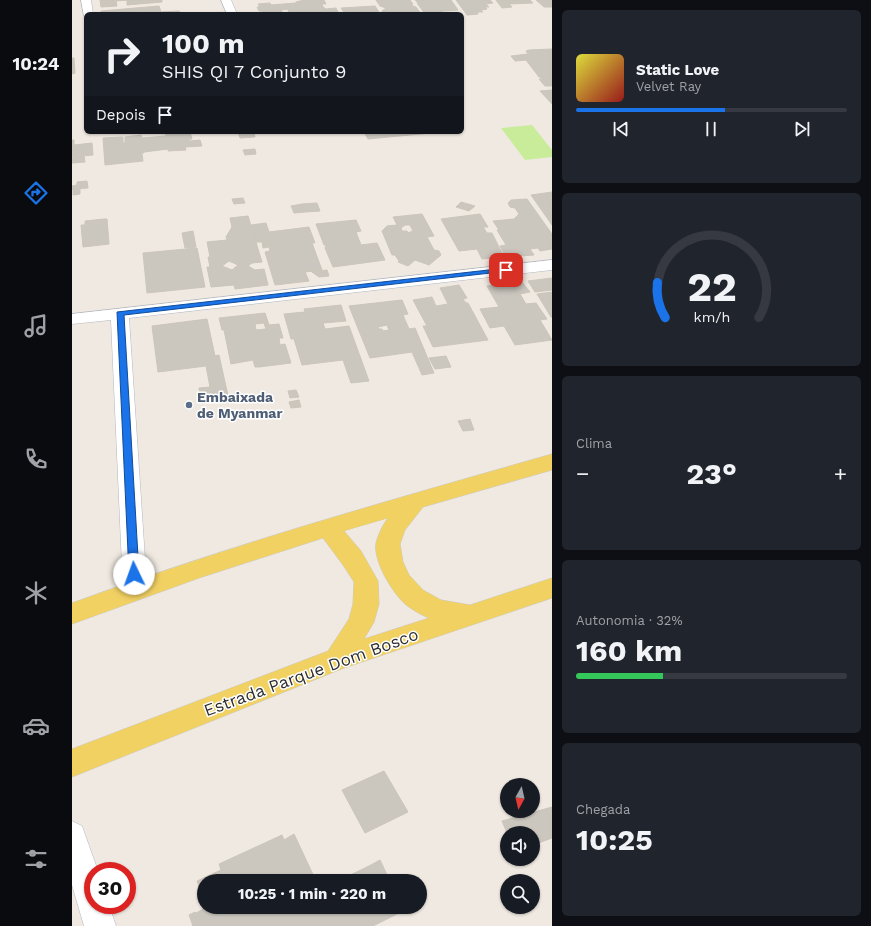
<!DOCTYPE html>
<html lang="pt">
<head>
<meta charset="utf-8">
<style>
	:root { --surface:#171b24; --page:#20242c; --text:#f1f3f6; --muted:#9ea1a6; --line:#363941; --accent:#1a73e8 }
	body { margin:0; font-family:"Work Sans",sans-serif; background:var(--page); color:var(--text); height:100vh; display:flex; flex-direction:column; font-size:15px; white-space:nowrap }
	* { box-sizing:border-box; margin:0 }
	p { font-size:13px; color:var(--muted) }
	.icon { flex:none; width:22px; height:22px; fill:none; stroke:currentColor; stroke-width:2; stroke-linecap:round; stroke-linejoin:round }
	.map { position:relative; flex:1; overflow:hidden }
	.details { display:flex; flex-direction:column; gap:10px; padding:10px; background:#0d0f14; width:319px }
	.details>* { flex:none }
	.hud { position:absolute; left:12px; top:12px; width:380px; height:122px; border-radius:6px; box-shadow:0 1px 3px #0004; background:#171b24; color:var(--text); overflow:hidden }
	.needle { width:26px; rotate:188deg }
	.buttons { position:absolute; left:428px; top:778px; display:grid; gap:8px }
	.buttons a { display:grid; place-items:center; width:40px; height:40px; border-radius:50%; background:var(--surface); box-shadow:0 1px 3px #0004; font-size:20px }
	.speed { position:absolute; left:12px; top:862px; display:flex; gap:8px; font-size:20px; font-weight:700; text-align:center }
	.speed>* { display:grid; place-content:center; width:52px; height:52px; border-radius:50%; background:var(--surface); box-shadow:0 1px 3px #0004; line-height:1 }
	.speed .limit { border:6px solid #d22; background:#fff; color:#111 }
	.pin { position:absolute; display:grid; place-items:center; width:34px; height:34px; color:#fff; margin:-17px; border-radius:8px; box-shadow:0 2px 6px #0006 }
	.me { position:absolute; width:44px; margin:-22px; rotate:357deg; stroke-linejoin:round; filter:drop-shadow(0 0 3px #0008) }
	.turn { display:flex; align-items:center; gap:14px; height:84px; padding:0 12px; font-size:18px }
	.turn .icon { width:52px; height:52px; stroke-width:2.5 }
	.turn b { display:block; font-size:28px; line-height:34px }
	.then { display:flex; align-items:center; height:38px; padding:0 12px; background:#0003; gap:8px; font-size:15px }
	.big { font-size:30px; font-weight:700; line-height:1.1 }
	.details .tile { flex:1; display:flex; flex-direction:column; justify-content:center; gap:6px; min-width:0; padding:0 14px; border-radius:6px; background:var(--page) }
	.details .dial { align-items:center; gap:0 }
	.dial svg { height:104px; overflow:visible; fill:none; stroke:var(--line); stroke-width:7; stroke-linecap:round; text-anchor:middle }
	.dial text { fill:var(--text); stroke:none }
	.song { display:flex; align-items:center; gap:12px }
	.cover { width:48px; height:48px; border-radius:6px; background:linear-gradient(135deg,hsl(60 70% 55%),hsl(0 70% 35%)) }
	.played { height:4px; border-radius:2px; background:linear-gradient(90deg,var(--accent) 55%,var(--line) 55%) }
	.keys { display:flex; justify-content:space-around; direction:ltr }
	.heat { display:flex; justify-content:space-between; align-items:center; font-size:22px; direction:ltr }
	.charge { height:6px; border-radius:3px; background:linear-gradient(90deg,#34c759 32%,var(--line) 0) }
	.trip { position:absolute; left:125px; top:874px; width:230px; height:40px; border-radius:20px; background:var(--surface); box-shadow:0 1px 3px #0004; font-weight:700; line-height:40px; text-align:center }
	main { display:flex; flex:1; min-height:0 }
	.tabs { display:flex; flex-direction:column; width:72px; justify-content:space-around; align-items:center; background:#090b0e; color:var(--muted) }
	.tabs .icon { width:28px; height:28px }
	.tabs .active { color:var(--accent) }
	.tabs b { font-size:18px; color:var(--text) }
	.map>svg:first-child { display:block }
	.pitch { fill:#c9ec9a }
	.building { fill:#cbc7bf; stroke:#cbc5ba; fill-rule:evenodd }
	.lines { fill:none; stroke-linecap:round; stroke-linejoin:round }
	.minor-casing { stroke:#b4b7c1; stroke-width:1 }
	.primary-casing { stroke:#c9c9c9; stroke-width:1 }
	.minor { fill:#fff; fill-rule:evenodd }
	.primary { fill:#f2d163; fill-rule:evenodd }
	.route { fill:#1a73e8; stroke:#114b97 }
	.service-dot { fill:#5c6f8a; stroke:#fff; stroke-width:1.5 }
	.labels { text-anchor:middle; stroke-width:3; stroke-linejoin:round; paint-order:stroke }
	.service-label { font-size:14px; font-weight:bold; fill:#4e5e75; stroke:#fff; text-anchor:start }
	.near-street-label { font-size:17px; fill:#2e2e2e; stroke:#fff }
</style>
</head>
<body>
<main>
<nav class="tabs">
<b>10:24</b>
<svg class="icon active" aria-label="directions" viewBox="0 0 24 24"><path d="M12 3l9 9-9 9-9-9zM9 14v-3h6M13 9l2 2-2 2"/></svg>
<svg class="icon" aria-label="music" viewBox="0 0 24 24"><path d="M9 18V5l10-2v13"/><circle cx="6" cy="18" r="3"/><circle cx="16" cy="16" r="3"/></svg>
<svg class="icon" aria-label="phone" viewBox="0 0 24 24"><path d="M5 4h4l2 5-3 2q2 4 5 5l2-3 5 2v4C11 20 4 13 5 4z"/></svg>
<svg class="icon" aria-label="climate" viewBox="0 0 24 24"><path d="M12 3v18M4 7l16 10M4 17L20 7"/></svg>
<svg class="icon" aria-label="car" viewBox="0 0 24 24"><path d="M5 17H2v-5l4-1 3-4h7l3 4 3 1v5h-3M9 17h6M6 11h13"/><circle cx="7" cy="17" r="2"/><circle cx="17" cy="17" r="2"/></svg>
<svg class="icon" aria-label="filters" viewBox="0 0 24 24"><path d="M4 7h16M4 17h16"/><circle cx="9" cy="7" r="2"/><circle cx="15" cy="17" r="2"/></svg>
</nav>
<div class="map">
<svg width="480" height="926" viewBox="0 0 480 926">
	<rect width="100%" height="100%" fill="#efe9e1"/>
	<!-- pitch -->
	<path class="pitch" d="M460 125 480 150V157L453 160 429 128Z"/>
	<!-- building -->
	<g class="building">
		<path d="M28 0H90V2L55 5V0L44 1 45 6 29 7Z"/>
		<path d="M232 0H252L254 4H250L251 7 254 9 264 8 267 14H218L216 10 218 9 209 10 210 12 203 14H191L190 11H187L185 7H188L186 4 198 3 199 5 224 3V2Z"/>
		<path d="M304 0H338L341 4 338 5 344 7 349 14H313L310 11 314 8 308 6Z"/>
		<path d="M343 0H379L386 10 371 11 365 14H353L345 3 348 2H345Z"/>
		<path d="M384 0H418L421 3 414 4 417 7H413L415 9 409 10 411 12H405L406 14 395 15Z"/>
		<path d="M424 0H458L461 3 437 4 440 7 430 8Z"/>
		<path d="M464 0H480V7H472Z"/>
		<path d="M87 6 89 12 107 11 109 14H29V11Z"/>
		<path d="M303 6 308 14H273L269 8Z"/>
		<path d="M480 49V86H473L467 79H472L467 77 454 60 443 61 439 56 456 54 454 51 457 50Z"/>
		<path d="M0 58H2L3 73 0 74Z"/>
		<path d="M480 90V104L468 91Z"/>
		<path d="M93 132H118L120 139H117V141L128 140 130 146 113 147 114 150 96 151V149L72 152V153H67L70 154 71 161 33 165 31 138 51 137V143H53V137L69 135 70 138 94 136Z"/>
		<path d="M166 132H182L183 137 168 138Z"/>
		<path d="M292 132H358L359 133 296 139Z"/>
		<path d="M0 140H2V145L20 143 21 155 0 157Z"/>
		<path d="M183 149 184 154 173 155 171 150Z"/>
		<path d="M12 156 13 162 0 163V158Z"/>
		<path d="M15 181 16 188 0 189V186L5 185V182Z"/>
		<path d="M1 189H8V194L1 195Z"/>
		<path d="M480 192V225L459 195Z"/>
		<path d="M171 198 173 203 162 204 160 199Z"/>
		<path d="M455 199 480 234V249L468 251 466 248 458 249 462 255 434 257 428 246 434 245 425 230H427L421 221 442 219 447 214 443 208 438 207 436 203 439 200Z"/>
		<path d="M389 202 403 206 397 211 384 207Z"/>
		<path d="M245 203 248 211 233 212 230 204Z"/>
		<path d="M230 204 233 212 222 213 219 206Z"/>
		<path d="M350 214 362 236 355 237 362 250 367 251 369 255 357 265 343 260 336 266 326 262 327 261 323 255H320L310 231 315 226 325 225 321 217ZM333 225H338L341 231 336 233 335 231H330L329 228Z"/>
		<path d="M408 214 416 227H411L415 233H420L432 257 410 259 405 249 387 251 369 219Z"/>
		<path d="M176 216 190 262 180 263 176 266 183 270 192 269 196 285 163 289 162 285 139 287 135 267H138L136 257H138L135 242 155 240 154 237 160 227 158 218ZM157 261 166 265 160 270 150 266Z"/>
		<path d="M32 219H35L37 244 11 247 9 225H13V221Z"/>
		<path d="M284 220 289 231 284 232 289 245 305 243 313 260 261 267 253 248 254 245H252L244 224Z"/>
		<path d="M194 223 197 232 237 227 243 243H240L250 270 233 272 237 281 203 285 193 252 198 251 197 247 191 248 190 242H184L179 225Z"/>
		<path d="M121 231 124 247 113 248 110 233Z"/>
		<path d="M125 248 133 287 75 293 71 253Z"/>
		<path d="M255 270 257 276 247 277 240 272Z"/>
		<path d="M480 278V290L463 292 456 281Z"/>
		<path d="M450 282 458 292 448 294 454 304 464 303 475 319 468 320 480 340 443 345 432 326 418 328 408 309 427 307 415 286Z"/>
		<path d="M387 285 395 298 391 299 394 303H396L416 340 361 347 351 326H355L341 300 360 297 364 306 376 304 368 288Z"/>
		<path d="M480 292V317H479L465 294Z"/>
		<path d="M330 300 336 314 331 315 337 329 343 328 362 373 350 375 340 352 298 358 277 306ZM315 325 317 330 311 331 310 329H307L306 327Z"/>
		<path d="M269 305 274 321 251 323 253 329 277 326 297 381 279 383 271 360 230 365 222 339H219L212 314 233 312 232 309Z"/>
		<path d="M193 313 197 325 207 324 211 338H207L208 345 213 344 219 363 187 367H183L181 360 159 364 152 330H150L147 318ZM192 323 194 329 184 330 183 324Z"/>
		<path d="M135 319 143 356 147 355 157 400 130 403 127 388 138 387 134 366 86 372 80 326Z"/>
		<path d="M374 356 379 367 363 369 357 358Z"/>
		<path d="M224 390 227 397 218 398 216 391Z"/>
		<path d="M227 400 229 407 219 408 217 402Z"/>
		<path d="M398 419 402 430 391 431 386 421Z"/>
		<path d="M312 771 336 812 293 833 270 790Z"/>
		<path d="M480 807V838L461 845V833H435L430 821Z"/>
		<path d="M222 834 244 881H132V899L125 881 149 870 147 864 210 835 212 840Z"/>
		<path d="M308 860 318 881H266L299 865Z"/>
		<path d="M135 907H331L333 910 301 926H121L117 915 123 912 124 913Z"/>
	</g>
	<g class="lines">
		<!-- minor casing -->
		<g class="minor-casing">
			<g id="minor">
				<path d="M9 0H19L21 14H14V17L12 16Z"/>
				<path d="M149 0H159L165 14H155Z"/>
				<path d="M480 260V270L57 318 75 589 71 596 63 599 55 596 51 589 39 320 0 324V314Z"/>
				<path d="M0 821 10 826 26 871H21V905H37L44 926H12L0 885Z"/>
			</g>
		</g>
		<!-- primary casing -->
		<g class="primary-casing">
			<path id="primary" d="M480 454V470L351 507 333 530 328 544 331 562 337 575 351 590 369 600 398 605 480 578V598L272 668 0 777V749L256 651 277 619 281 604 282 582 271 565 251 538 127 578 0 624V603C158 545 319 500 480 454ZM316 518C311 524 306 535 304 543 301 561 320 592 333 604 339 609 349 615 357 618L292 639 302 622 307 604 306 581 289 551 272 531Z"/>
		</g>
		<!-- minor -->
		<use href="#minor" class="minor"/>
		<!-- primary -->
		<use href="#primary" class="primary"/>
	</g>
	<!-- route -->
	<path class="route" d="M434 268H436V271L52 315 67 574 66 577H59L57 574 45 312Z"/>
	<!-- markers -->
	<circle class="service-dot" cx="117" cy="405" r="4"/>
	<g class="labels">
		<!-- service labels -->
		<g class="service-label">
			<text x="125" y="402">Embaixada<tspan x="125" dy="16">de Myanmar</tspan></text>
		</g>
		<!-- near-street labels -->
		<g class="near-street-label">
			<text transform="translate(239 672) rotate(-20)" y="6">Estrada Parque Dom Bosco</text>
		</g>
	</g>
</svg>
<div class="buttons">
<a><svg class="needle" viewBox="-14 -14 28 28"><path d="M0-13l5 13h-10z" fill="#e53935"/><path d="M0 13l5-13h-10z" fill="#9ea1a6"/></svg></a>
<a><svg class="icon" aria-label="sound" viewBox="0 0 24 24"><path d="M4 9h4l5-4v14l-5-4H4zM17 9q2 3 0 6"/></svg></a>
<a><svg class="icon" aria-label="search" viewBox="0 0 24 24"><circle cx="10" cy="10" r="6"/><path d="M15 15l6 6"/></svg></a>
</div>
<div class="speed"><div class="limit">30</div></div>
<div class="pin" style="left:434px;top:270px;background:#d93025"><svg class="icon" aria-label="arrive" viewBox="0 0 24 24"><path d="M6 21V4h12l-3 4 3 4H6"/></svg></div>
<svg class="me" style="left:62px;top:574px" viewBox="-20 -20 40 40"><circle r="19" fill="#fff"/><path d="M0-13L10 11 0 6-10 11z" fill="#1a73e8"/></svg>
<div class="trip">10:25 · 1 min · 220 m</div>
<div class="hud">
<div class="turn"><svg class="icon" aria-label="right" viewBox="0 0 24 24"><path d="M7 20v-9h11M14 6l5 5-5 5"/></svg><div><b>100 m</b>SHIS QI 7 Conjunto 9</div></div>
<div class="then">Depois<svg class="icon" aria-label="arrive" viewBox="0 0 24 24"><path d="M6 21V4h12l-3 4 3 4H6"/></svg></div>
</div>
</div>
<section class="details">
<div class="tile">
<div class="song"><i class="cover"></i><div><b>Static Love</b><p>Velvet Ray</p></div></div>
<div class="played"></div>
<div class="keys"><svg class="icon" aria-label="previous" viewBox="0 0 24 24"><path d="M18 5L8 12l10 7zM5 5v14"/></svg><svg class="icon" aria-label="pause" viewBox="0 0 24 24"><path d="M8 5v14M16 5v14"/></svg><svg class="icon" aria-label="next" viewBox="0 0 24 24"><path d="M6 5l10 7-10 7zM19 5v14"/></svg></div>
</div>
<div class="tile dial"><svg viewBox="0 0 100 80">
<path d="M14 69A42 42 0 1 1 86 69"/>
<path d="M14 69A42 42 0 0 1 8 42" stroke="#1a73e8"/>
<text x="50" y="56" font-size="32" font-weight="700">22</text>
<text x="50" y="72" font-size="11">km/h</text>
</svg></div>
<div class="tile"><p>Clima</p>
<div class="heat"><a>−</a><b class="big">23°</b><a>+</a></div>
</div>
<div class="tile"><p>Autonomia · 32%</p><b class="big">160 km</b><div class="charge"></div></div>
<div class="tile"><p>Chegada</p><b class="big">10:25</b></div>
</section>
</main>
</body>
</html>
